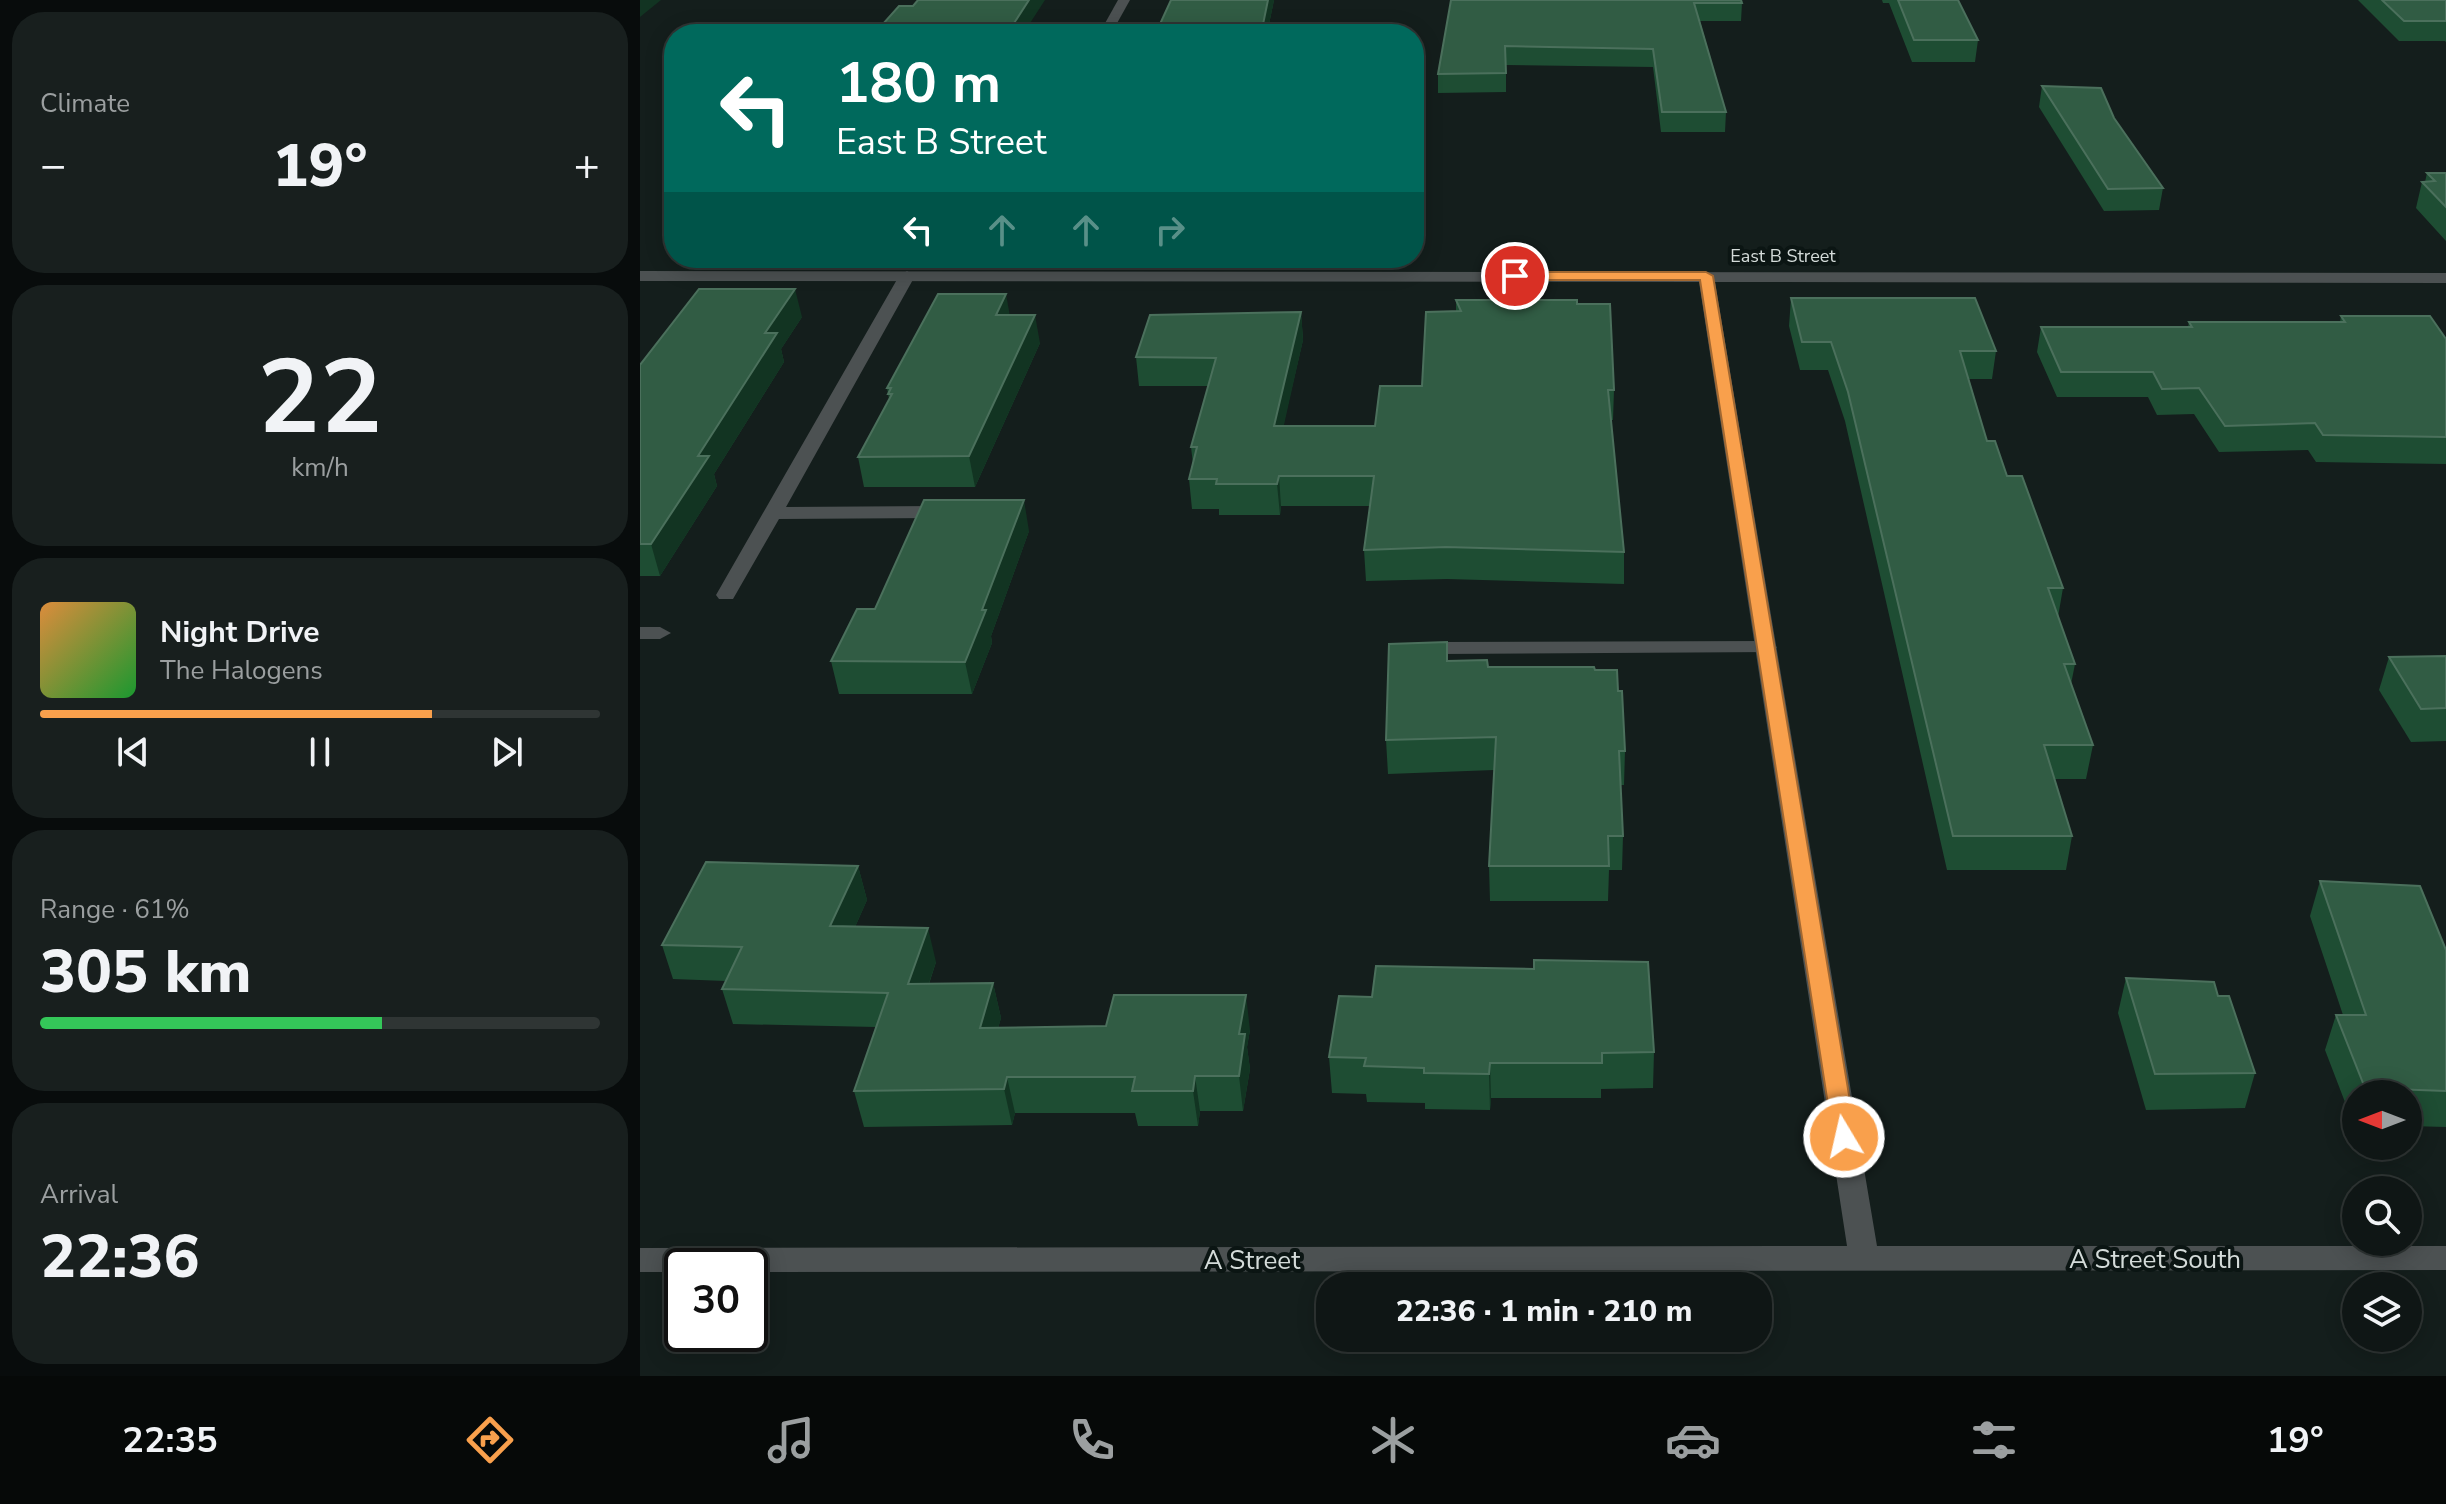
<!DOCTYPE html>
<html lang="en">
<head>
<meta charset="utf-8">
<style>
	:root { --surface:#0f1615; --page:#181f1e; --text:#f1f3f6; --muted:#9b9fa0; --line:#2f3534; --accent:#f9a04c }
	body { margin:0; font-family:"Nunito Sans",sans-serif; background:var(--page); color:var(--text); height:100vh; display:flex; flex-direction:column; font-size:30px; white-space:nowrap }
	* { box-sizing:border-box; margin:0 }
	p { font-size:26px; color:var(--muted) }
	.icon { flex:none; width:44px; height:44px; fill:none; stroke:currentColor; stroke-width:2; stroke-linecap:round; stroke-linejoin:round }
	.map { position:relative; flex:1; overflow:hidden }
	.drawer { display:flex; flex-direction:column; gap:12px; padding:12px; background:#080c0c; width:640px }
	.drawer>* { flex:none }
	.hud { position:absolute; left:24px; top:24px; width:760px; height:244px; border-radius:32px; box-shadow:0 4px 20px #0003,0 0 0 2px var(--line); background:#00695c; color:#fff; overflow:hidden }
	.needle { width:52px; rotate:270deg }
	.controls { position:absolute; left:1702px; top:1080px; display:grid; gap:16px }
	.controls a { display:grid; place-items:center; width:80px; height:80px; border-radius:50%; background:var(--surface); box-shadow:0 4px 20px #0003,0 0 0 2px var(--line); font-size:40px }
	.speed { position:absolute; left:24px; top:1248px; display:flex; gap:16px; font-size:40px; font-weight:700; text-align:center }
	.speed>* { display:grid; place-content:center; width:104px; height:104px; border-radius:50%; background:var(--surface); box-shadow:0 4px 20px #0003,0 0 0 2px var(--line); line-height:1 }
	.speed .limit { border:4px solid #111; border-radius:12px; background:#fff; color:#111 }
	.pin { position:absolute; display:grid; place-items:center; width:68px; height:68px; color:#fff; margin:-34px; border:4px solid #fff; border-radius:50%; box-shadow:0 2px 8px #0007 }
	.me { position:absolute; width:88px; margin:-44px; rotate:351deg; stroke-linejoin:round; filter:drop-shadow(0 0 6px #0008) }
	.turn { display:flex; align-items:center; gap:28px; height:168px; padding:0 40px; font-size:36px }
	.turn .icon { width:104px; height:104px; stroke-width:2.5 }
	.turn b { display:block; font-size:56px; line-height:68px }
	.lanes { display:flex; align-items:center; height:76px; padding:0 40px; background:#0003; justify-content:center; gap:40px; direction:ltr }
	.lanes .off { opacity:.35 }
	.big { font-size:60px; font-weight:800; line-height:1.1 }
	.drawer .widget { flex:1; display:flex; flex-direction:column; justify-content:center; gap:12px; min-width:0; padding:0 28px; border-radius:32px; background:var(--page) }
	.drawer .dial { align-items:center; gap:0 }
	.dial b { font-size:104px; line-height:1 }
	.song { display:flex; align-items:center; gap:24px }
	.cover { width:96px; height:96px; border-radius:12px; background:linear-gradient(135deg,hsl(30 70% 55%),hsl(130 70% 35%)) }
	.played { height:8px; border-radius:4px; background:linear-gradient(90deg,var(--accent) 70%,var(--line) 70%) }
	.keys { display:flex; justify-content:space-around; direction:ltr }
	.heat { display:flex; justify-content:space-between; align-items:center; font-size:44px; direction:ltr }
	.charge { height:12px; border-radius:6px; background:linear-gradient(90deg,#34c759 61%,var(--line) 0) }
	.trip { position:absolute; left:676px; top:1272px; width:456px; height:80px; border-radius:32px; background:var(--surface); box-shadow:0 4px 20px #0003,0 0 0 2px var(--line); font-weight:800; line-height:80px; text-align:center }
	.tabs { display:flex; height:128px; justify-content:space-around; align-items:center; background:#060908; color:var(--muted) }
	.tabs .icon { width:56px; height:56px }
	.tabs .current { color:var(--accent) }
	.tabs b { font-size:36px; color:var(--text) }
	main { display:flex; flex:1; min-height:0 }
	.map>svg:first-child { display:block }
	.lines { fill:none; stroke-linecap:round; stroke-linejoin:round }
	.service { fill:#4c5152; fill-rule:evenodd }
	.minor { fill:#4c5152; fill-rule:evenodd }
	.wall { fill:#1e4d33 }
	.shaded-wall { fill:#123422 }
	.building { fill:#315c44; stroke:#4b705c; stroke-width:2 }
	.route { fill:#f9a04c; stroke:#a26831; stroke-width:2 }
	.labels { text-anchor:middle; stroke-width:8; stroke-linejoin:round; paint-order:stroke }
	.far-street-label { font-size:18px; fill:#d4dbd9; stroke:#0b1513 }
	.near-street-label { font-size:26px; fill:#d4dbd9; stroke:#0b1513 }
</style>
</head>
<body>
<main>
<section class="drawer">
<div class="widget"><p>Climate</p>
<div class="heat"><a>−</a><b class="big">19°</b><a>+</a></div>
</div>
<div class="widget dial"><b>22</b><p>km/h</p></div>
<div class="widget">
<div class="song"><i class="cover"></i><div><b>Night Drive</b><p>The Halogens</p></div></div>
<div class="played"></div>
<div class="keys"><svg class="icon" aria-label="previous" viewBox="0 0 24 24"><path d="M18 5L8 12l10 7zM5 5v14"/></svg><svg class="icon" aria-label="pause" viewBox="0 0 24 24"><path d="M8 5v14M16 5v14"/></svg><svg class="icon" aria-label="next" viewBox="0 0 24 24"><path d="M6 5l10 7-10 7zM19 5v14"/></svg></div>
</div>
<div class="widget"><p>Range · 61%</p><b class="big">305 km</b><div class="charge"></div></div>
<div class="widget"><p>Arrival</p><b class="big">22:36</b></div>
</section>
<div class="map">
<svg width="1806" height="1376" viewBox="0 0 1806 1376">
	<rect width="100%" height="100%" fill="#141e1c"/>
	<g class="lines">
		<!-- service -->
		<g class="service">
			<path d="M267 271 275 276 146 507 297 506 307 512 297 518 139 519 93 599H79L76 595 259 276Z"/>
			<path d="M0 627H20L31 633 20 639H0Z"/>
			<path d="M1126 641 1137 647 1134 652 800 654 789 648 800 642Z"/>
		</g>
		<!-- minor -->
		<g class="minor">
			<path d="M478 0H490L471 34H459Z"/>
			<path d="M0 271 1806 273V283L1075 282 1237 1246H1806V1270L110 1272V1266H42V1272H0V1248L1207 1246 1059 282 0 281Z"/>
		</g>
	</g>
	<!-- wall -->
	<g class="wall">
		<path d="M634 0 627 34H521L520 24Z"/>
		<path d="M811 0 1102 3 1101 21H1060L1086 112 1085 132H1021L1013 67 866 65V92L798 93V74Z"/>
		<path d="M1242 0H1318L1338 40 1335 62H1272L1249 3H1243Z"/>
		<path d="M1718 0H1806V42L1805 41H1759Z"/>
		<path d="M1402 86 1523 188 1519 210 1464 211 1399 107Z"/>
		<path d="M1787 173H1806V241L1776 208 1782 182H1785Z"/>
		<path d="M1151 298 1356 351 1352 379H1329L1347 441 1367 476 1423 588 1418 617 1435 664 1431 684 1453 745 1446 779H1415L1432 836 1426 870H1307L1205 421 1188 370H1160L1149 326Z"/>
		<path d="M816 300 937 304 974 390 973 420H971L984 552V584L807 579 726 581 724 550 730 506H641L640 515H579V509H552L549 479 553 464 551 447 568 386H499L496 357 661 312 663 340 643 426H735L782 386 816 311Z"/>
		<path d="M370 315 400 343 335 487H224L218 457 249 399 247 388Z"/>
		<path d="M1701 316 1806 339V464L1676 462 1668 450 1579 452 1554 414 1517 415 1508 397H1417L1397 352 1401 327H1548L1549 322H1700Z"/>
		<path d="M162 317 141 349 144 362 74 474 77 486 20 576H0V365Z"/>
		<path d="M389 531 351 636 352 643 332 694H199L191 661 235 609Z"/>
		<path d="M807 642 808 661 848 667 955 670 978 691 985 751 984 785H980L983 836 982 870H969L968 901H850L849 866 854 770 748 774 746 740Z"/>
		<path d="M1806 656V741L1771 742 1739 690 1749 657Z"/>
		<path d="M218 866 227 900 215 927 296 962 289 984 353 983 361 1018 358 1028 610 1030 607 1047 610 1069 603 1111H560L558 1126H498L495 1113H375L372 1125 224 1127 214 1091 236 1027 93 1024 82 989 86 981 33 979 22 945Z"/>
		<path d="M1680 881 1806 950V1127L1768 1126V1094H1716V1124L1713 1123 1685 1050 1696 1015H1703L1670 916Z"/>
		<path d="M1486 978 1578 996 1615 1073 1605 1108 1506 1110 1478 1013Z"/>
		<path d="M732 997 1014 1052 1013 1088 961 1089V1098H851L850 1110 785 1109V1103L727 1102 726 1094 692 1093 689 1057Z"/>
	</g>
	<!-- shaded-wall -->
	<g class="shaded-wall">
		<path d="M0 0H21L0 17Z"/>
		<path d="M389 0H405L383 34H367Z"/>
		<path d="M628 0H634L627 34H621Z"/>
		<path d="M155 289 162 317 141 349 144 362 74 474 77 486 20 576 11 544 125 333Z"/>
		<path d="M366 294 371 322 356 315Z"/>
		<path d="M661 312 663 340 637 456 634 426Z"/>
		<path d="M395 315 400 343 335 487 329 456Z"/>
		<path d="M639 476 641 506 640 515 637 484Z"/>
		<path d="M384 500 389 531 351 636 352 643 332 694 325 662 342 610Z"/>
		<path d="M218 866 227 900 200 961 190 926Z"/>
		<path d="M288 928 296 962 277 1019 268 984Z"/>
		<path d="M353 983 361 1018 348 1063 340 1028Z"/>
		<path d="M606 995 610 1030 607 1047 610 1069 603 1111 599 1076V1034Z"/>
		<path d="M850 1063 851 1098 850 1110 849 1074Z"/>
		<path d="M555 1076 560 1111 558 1126 553 1091Z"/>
		<path d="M367 1077 375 1113 372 1125 364 1089Z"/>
	</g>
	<!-- building -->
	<g class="building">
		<path d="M278 0H389L367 34H234L259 6H273Z"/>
		<path d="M531 0H628L621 34H523L528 24H520Z"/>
		<path d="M811 0H1101L1102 3H1054L1086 112H1022L1013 49 865 46 866 73 798 74Z"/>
		<path d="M1258 0H1318L1338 40H1274Z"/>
		<path d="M1742 0H1806V21H1764Z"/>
		<path d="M1402 86 1461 88 1474 118 1523 188 1468 189Z"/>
		<path d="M1787 173H1806V207L1782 182 1795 181Z"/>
		<path d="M59 289H155L125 333H137L58 456H69L11 544H0V365Z"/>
		<path d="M298 294H366L356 315H395L329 456 218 457 252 394H248L251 388H247Z"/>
		<path d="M1151 298H1335L1356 351H1320L1347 441H1355L1367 476H1382L1423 588H1408L1435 664H1424L1453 745H1404L1432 836H1313L1208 392 1191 342H1162Z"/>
		<path d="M816 300H937V304H970L974 390H968L984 552 806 547 724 550 734 476H639L637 484H576L577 479H549L557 447H551L576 358 496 357 510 315 661 312 634 426H735L740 386H782L786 312 821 311Z"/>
		<path d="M1701 316H1790L1806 339V437L1683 435 1675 423 1585 426 1559 388 1522 389 1513 372H1421L1401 327H1552L1549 322H1705Z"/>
		<path d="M284 500H384L342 610H346L325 662 191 661 217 609H235Z"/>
		<path d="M807 642V661L847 660 848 667H954L955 670H977L978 691H982L985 751H979L983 836H968L969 866H849L856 737 746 740 749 644Z"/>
		<path d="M1806 656V708L1781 709 1749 657Z"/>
		<path d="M66 862 218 866 190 926 288 928 268 984 353 983 340 1028 466 1026 474 995H606L599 1034H605L599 1076H555L553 1091H492L495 1077H367L364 1089 214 1091 248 993 82 989 102 947 22 945Z"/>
		<path d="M1680 881 1780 886 1806 950V1091L1725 1088 1696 1015H1726Z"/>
		<path d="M894 960 1008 962 1014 1052 962 1053V1063H850L849 1074 784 1073V1068L724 1066 726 1058 689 1057 699 996 732 997 736 966 894 969Z"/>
		<path d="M1486 978 1574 982 1578 996H1589L1615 1073 1515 1074Z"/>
	</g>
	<!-- route -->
	<path class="route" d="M1066 272 1073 276 1216 1137 1213 1143 1204 1146 1196 1143 1193 1137 1060 280H875L868 276 875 272Z"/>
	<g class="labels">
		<!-- far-street labels -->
		<g class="far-street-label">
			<text x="1143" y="262">East B Street</text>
		</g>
		<!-- near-street labels -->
		<g class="near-street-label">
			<text x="1515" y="1268">A Street South</text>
			<text x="612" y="1269">A Street</text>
		</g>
	</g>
</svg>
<div class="controls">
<a><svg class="needle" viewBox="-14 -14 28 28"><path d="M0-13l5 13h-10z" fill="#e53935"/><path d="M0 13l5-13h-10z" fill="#9b9fa0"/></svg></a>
<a><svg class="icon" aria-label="search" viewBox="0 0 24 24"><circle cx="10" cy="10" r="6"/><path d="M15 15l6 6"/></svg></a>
<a><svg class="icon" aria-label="layers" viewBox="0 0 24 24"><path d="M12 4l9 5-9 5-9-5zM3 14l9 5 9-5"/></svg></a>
</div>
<div class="speed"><div class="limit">30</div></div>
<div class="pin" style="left:875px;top:276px;background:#d93025"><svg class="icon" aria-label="arrive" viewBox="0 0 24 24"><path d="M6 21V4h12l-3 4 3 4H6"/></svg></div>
<svg class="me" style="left:1204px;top:1137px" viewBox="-20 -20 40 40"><circle r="17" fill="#f9a04c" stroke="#fff" stroke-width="3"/><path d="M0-11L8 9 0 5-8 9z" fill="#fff"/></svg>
<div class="trip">22:36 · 1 min · 210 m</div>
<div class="hud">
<div class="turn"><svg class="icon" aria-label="left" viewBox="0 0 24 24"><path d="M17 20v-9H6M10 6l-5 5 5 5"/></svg><div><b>180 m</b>East B Street</div></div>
<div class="lanes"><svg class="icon" aria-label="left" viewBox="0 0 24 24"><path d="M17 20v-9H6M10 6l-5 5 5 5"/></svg><svg class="icon off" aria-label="ahead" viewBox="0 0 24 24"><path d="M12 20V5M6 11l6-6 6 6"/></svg><svg class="icon off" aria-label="ahead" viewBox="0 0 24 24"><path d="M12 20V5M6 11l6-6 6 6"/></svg><svg class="icon off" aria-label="right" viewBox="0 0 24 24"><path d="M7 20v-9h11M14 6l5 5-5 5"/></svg></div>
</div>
</div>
</main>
<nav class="tabs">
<b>22:35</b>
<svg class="icon current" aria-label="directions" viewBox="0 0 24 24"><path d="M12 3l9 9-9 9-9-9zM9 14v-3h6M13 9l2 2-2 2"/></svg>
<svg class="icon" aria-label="music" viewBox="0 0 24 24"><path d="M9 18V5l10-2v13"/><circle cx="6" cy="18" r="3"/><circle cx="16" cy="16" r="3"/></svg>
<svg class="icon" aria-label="phone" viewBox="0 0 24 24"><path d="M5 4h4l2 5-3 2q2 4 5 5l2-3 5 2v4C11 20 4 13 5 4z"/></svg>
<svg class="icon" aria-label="climate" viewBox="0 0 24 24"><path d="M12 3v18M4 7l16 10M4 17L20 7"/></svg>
<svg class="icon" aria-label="car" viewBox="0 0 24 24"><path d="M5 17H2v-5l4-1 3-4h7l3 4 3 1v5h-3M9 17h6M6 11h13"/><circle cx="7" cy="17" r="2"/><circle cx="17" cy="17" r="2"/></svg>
<svg class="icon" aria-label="filters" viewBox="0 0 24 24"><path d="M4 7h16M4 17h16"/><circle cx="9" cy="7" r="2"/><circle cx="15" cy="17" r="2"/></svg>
<b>19°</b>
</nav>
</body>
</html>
